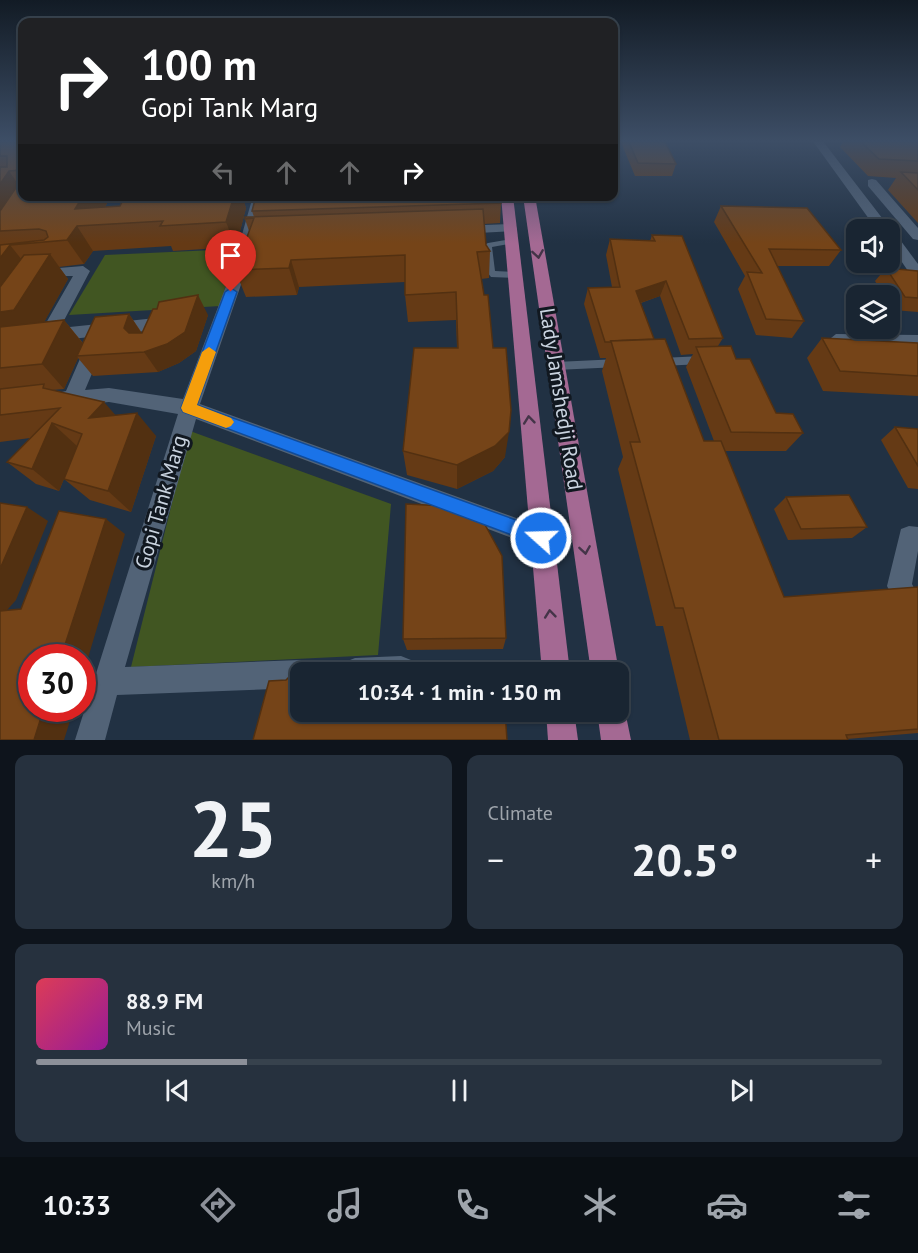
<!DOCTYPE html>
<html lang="en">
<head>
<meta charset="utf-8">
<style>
	:root { --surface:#192532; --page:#26313e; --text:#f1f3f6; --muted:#9fa5ac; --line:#37424d; --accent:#8c9099 }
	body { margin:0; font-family:"PT Sans",sans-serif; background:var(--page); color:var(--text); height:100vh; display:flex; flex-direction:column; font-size:22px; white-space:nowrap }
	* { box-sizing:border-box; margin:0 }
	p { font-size:20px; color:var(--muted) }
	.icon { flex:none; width:33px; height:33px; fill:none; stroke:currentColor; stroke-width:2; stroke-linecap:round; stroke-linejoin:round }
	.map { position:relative; height:740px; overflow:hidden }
	.side { display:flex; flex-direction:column; gap:15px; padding:15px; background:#0e141c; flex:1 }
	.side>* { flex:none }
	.guide { position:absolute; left:18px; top:18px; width:600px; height:183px; border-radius:12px; box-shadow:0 2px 4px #0004,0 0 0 2px var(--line); background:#202124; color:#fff; overflow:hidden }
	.controls { position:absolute; left:846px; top:219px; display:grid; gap:12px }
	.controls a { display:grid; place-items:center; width:54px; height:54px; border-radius:12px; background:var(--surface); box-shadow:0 2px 4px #0004,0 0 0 2px var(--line); font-size:30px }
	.speed { position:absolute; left:18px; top:644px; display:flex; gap:12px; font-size:30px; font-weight:700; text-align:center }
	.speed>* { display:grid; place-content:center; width:78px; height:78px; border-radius:50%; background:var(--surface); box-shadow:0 2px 4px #0004,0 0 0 2px var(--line); line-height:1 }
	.speed .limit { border:9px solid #d22; background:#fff; color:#111 }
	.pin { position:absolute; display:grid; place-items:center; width:51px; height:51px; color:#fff; margin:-62px -26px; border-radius:50% 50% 50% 0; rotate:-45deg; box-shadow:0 0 6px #0007 }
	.pin .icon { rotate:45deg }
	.me { position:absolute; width:66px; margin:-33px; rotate:290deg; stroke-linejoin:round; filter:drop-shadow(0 0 4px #0008) }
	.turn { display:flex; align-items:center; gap:21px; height:126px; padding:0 24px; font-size:27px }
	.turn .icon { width:78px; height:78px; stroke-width:2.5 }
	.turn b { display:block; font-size:42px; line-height:51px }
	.lanes { display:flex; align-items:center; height:57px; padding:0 24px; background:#0003; justify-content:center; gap:30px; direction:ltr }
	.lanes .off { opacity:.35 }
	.big { font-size:45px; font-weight:700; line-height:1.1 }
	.side .tile { flex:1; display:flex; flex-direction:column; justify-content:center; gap:9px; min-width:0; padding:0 21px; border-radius:12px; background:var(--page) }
	.side .dial { align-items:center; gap:0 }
	.dial b { font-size:78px; line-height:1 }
	.song { display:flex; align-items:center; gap:18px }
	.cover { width:72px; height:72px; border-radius:9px; background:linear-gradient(135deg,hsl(350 70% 55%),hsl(300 70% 35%)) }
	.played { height:6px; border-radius:3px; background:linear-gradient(90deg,var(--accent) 25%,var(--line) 25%) }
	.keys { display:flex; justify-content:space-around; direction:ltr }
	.heat { display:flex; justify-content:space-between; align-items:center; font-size:33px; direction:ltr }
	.side .tiles { flex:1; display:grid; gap:15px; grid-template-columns:1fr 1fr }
	.tile:last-child { grid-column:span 2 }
	.trip { position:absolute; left:290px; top:662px; width:339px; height:60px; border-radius:12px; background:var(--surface); box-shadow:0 2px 4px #0004,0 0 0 2px var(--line); font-weight:700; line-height:60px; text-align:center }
	.dock { display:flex; height:96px; justify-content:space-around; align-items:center; background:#0a0f14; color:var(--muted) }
	.dock .icon { width:42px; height:42px }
	.dock .current { color:var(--accent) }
	.dock b { font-size:27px; color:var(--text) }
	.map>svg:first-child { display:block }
	.green { fill:#415622 }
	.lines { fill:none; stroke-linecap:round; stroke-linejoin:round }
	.lane { fill:#526377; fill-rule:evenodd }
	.street { fill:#526377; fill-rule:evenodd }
	.primary { fill:#a46993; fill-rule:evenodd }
	.wall { fill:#653a15; fill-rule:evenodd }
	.shaded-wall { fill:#523011 }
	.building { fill:#754418; stroke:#523011; stroke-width:1.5 }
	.oneway { stroke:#443448 }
	.route { fill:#1a73e8; stroke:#114b97; stroke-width:1.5 }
	.slow { fill:#f59e0b }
	.labels { text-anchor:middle; stroke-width:6; stroke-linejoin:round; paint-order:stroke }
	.street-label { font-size:21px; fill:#c9d3df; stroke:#111820 }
</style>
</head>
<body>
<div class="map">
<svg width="918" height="740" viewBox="0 0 918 740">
	<rect width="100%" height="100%" fill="#213143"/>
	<!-- green -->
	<g class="green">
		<path d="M236 249 220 306 69 315 105 255Z"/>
		<path d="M190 431 391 504 378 655 131 667Z"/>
	</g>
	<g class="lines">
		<!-- lane -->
		<g class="lane">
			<path d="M511 239H514V243L492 247 495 271 515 272 519 275 515 278 491 277 487 272 484 245 488 243Z"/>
			<path d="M836 334 918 335V343L836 342 831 338Z"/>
			<path d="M703 356 708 360 703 364 661 366 656 362 661 358Z"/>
			<path d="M619 359 624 363 619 367 556 370 551 366 556 362Z"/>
		</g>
		<!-- street -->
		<g class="street">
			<path d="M812 140H822L889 227 891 230 890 232V230H877Z"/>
			<path d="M872 179 876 180 918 228V240L913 239 868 186V180Z"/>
			<path d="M253 196H265L245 273 200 404 541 527 549 530 553 538 549 546 541 549 196 419 125 667 300 660 310 664 313 672H300V688L117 695 105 740H75L178 414 109 402 60 406 53 404 51 399 53 394 66 391 86 345 95 339 104 345 85 390 109 388 183 399 231 273Z"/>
			<path d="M510 224 517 228 515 231 460 234 453 230 460 226Z"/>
			<path d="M890 232 895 233 918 264V280L913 278 890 245Z"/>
			<path d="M83 266 90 271 60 328 156 318 164 324 158 341H146L144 337 145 331 53 341 50 345 35 350 0 352V340L38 337 73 276H35L33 273 35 270Z"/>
			<path d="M909 526 918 527V551L912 584 918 596V634L909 630 887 586 901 529Z"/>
			<path d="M401 656 411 660 414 672H341L345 662 355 658Z"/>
		</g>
		<!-- primary -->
		<g class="primary">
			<path d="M501 196H513L570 672H542Z"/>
			<path d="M523 196H535L619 672 618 674 591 672Z"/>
			<path d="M618 700 625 711 631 740H601L597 711H618Z"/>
			<path d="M546 711H574L578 740H548Z"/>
		</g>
	</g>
	<!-- wall -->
	<g class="wall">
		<path d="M0 140H22V196H111L105 207 120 206 125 196H242L246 208 236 247 173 251 171 246 93 251 84 264 59 267 68 279 44 322 64 320 83 343 129 314 142 333 208 315 196 351 179 363 158 372 93 376 78 358 64 389 52 390 115 415 156 436 131 512 90 500 64 479 59 491 36 484 7 462 30 438 0 442Z"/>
		<path d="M620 140H664L676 164 672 176H635Z"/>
		<path d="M844 140H918V223L888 190 896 178 868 176 840 147Z"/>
		<path d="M501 203 500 223 484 224 486 245 490 251 489 278 481 279 493 348 505 457 493 471 457 489 407 475 403 451 457 348 456 320 408 322 405 295V282L299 287 297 295 246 297 235 270 249 231 245 219 254 217 252 211Z"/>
		<path d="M721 206 841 250 829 266H777L804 321 792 338 756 335 738 289 745 276 714 222Z"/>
		<path d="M652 235 723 338 718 346 736 359 776 413 803 433 786 451H725L784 597 918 587V733L847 739 848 740H690L663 626H656L618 469 623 457 602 371 606 358H600L584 304 588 288 612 287 606 255 610 239 650 241ZM660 296 681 355 693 354 686 367 714 441H704L654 339 641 303Z"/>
		<path d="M886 268 918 271V312L893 310 890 304V296H884L875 281Z"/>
		<path d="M822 338 918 343V396L823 391 807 358Z"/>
		<path d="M895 427 918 429V489L908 488 881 440Z"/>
		<path d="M786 497 867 527 852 538 788 540 774 509Z"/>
		<path d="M506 638 503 649 407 650 403 639Z"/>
	</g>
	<!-- shaded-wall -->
	<g class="shaded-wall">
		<path d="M9 171 22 190 0 213V184Z"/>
		<path d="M83 196H111L95 225 75 209Z"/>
		<path d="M234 196H242L246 208 236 247 226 222Z"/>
		<path d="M77 226 93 251 84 264 67 240Z"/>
		<path d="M10 245 30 270 0 311V258Z"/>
		<path d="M50 254 68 279 37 335 0 340V312Z"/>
		<path d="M291 260 299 287 297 295 289 268Z"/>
		<path d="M666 281 660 296 631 306 636 291Z"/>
		<path d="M198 295 208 315 196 351 179 363 158 372 144 352Z"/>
		<path d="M129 314 142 334 138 348 124 328Z"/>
		<path d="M64 320 84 345 77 356 78 358 64 389 42 364Z"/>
		<path d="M104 402 125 426 89 418Z"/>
		<path d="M137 413 156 436 131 512 108 491Z"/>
		<path d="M52 423 77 446 59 491 32 469Z"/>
		<path d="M509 432 505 457 493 471 457 489V465Z"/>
		<path d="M27 507 48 521 16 600 0 618V569Z"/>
		<path d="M106 519 125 534 82 678V657H61Z"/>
		<path d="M44 708H74L64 740H34Z"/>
	</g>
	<!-- building -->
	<g class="building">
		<path d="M0 140H22V163L17 169H22V170L9 171 0 184V167H7V156H0Z"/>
		<path d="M628 140H664L676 164 638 163Z"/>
		<path d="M859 140H918V161L879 159Z"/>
		<path d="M901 172 918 173V190Z"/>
		<path d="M22 179V196H83L75 209 120 206 125 196H234L226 222 160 226 163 221 77 226 67 240 10 245 0 258V245L44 240 48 237 46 231 39 229 0 231V211Z"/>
		<path d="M256 196H500L501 203 252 211Z"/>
		<path d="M721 206 807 208 841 250 769 249 804 321 766 319 747 272 762 273Z"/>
		<path d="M483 209 486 245 490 251 477 252 484 295H488L493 348H506L511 410 509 432 495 446 457 465 403 451 414 348H458L456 292 405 295V255L291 260 289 268 235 270 254 218 245 219V217Z"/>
		<path d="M652 235 682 236 723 338 689 339 666 281 636 291 654 339 611 341 612 342H605L588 288 620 287 610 239 655 241Z"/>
		<path d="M50 254 14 310 0 312V287L24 255Z"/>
		<path d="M886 268 918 271V298L905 297Z"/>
		<path d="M198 295 185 332 167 344 144 352 77 356 95 317 129 314 124 328 129 333H142L153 309H157L159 302Z"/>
		<path d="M64 320 42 364 0 368V327Z"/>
		<path d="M822 338 918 343V376L840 371Z"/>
		<path d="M665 339 704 441H721L784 597 918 587V729L846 735 848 740H719L683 608H675L630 442H640L611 341Z"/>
		<path d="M731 346 736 359H750L776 413 793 414 803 433 731 432 696 347Z"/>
		<path d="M44 384 43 388 104 402 89 418 137 413 108 491 64 479 82 434 52 423 32 469 7 462 60 408 0 415V389Z"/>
		<path d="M895 427 918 429V466Z"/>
		<path d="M849 495 867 527 801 529 786 497Z"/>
		<path d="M0 503 27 507 0 569Z"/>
		<path d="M406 504 446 506 483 521 502 556 506 638 403 639Z"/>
		<path d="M59 511 106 519 61 657H32V708H44L34 740H0V611L21 609Z"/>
		<path d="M289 677 300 678V711H505L507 740H253L269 681 286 680Z"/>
	</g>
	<!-- one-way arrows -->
	<defs><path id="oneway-chevron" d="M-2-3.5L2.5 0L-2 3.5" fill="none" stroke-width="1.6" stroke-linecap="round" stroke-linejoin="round" transform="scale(1.5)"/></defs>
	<g class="oneway">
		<use href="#oneway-chevron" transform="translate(538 254) rotate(81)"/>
		<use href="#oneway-chevron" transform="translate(529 420) rotate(-96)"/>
		<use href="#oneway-chevron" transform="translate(585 550) rotate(81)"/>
		<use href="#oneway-chevron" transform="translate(550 614) rotate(-96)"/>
	</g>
	<!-- sky -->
	<linearGradient id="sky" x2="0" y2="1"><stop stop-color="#121b25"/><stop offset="0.58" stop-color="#3d4e66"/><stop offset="1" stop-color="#3d4e66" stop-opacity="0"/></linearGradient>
	<rect width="918" height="243" fill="url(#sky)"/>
	<!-- route -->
	<path class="route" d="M231 288 237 292 197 405 541 529 547 532 550 538 547 544 541 546 183 412 181 408 225 292Z"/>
	<!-- slow -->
	<path class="slow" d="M209 347 216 352 197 405 231 418 234 422 231 426 226 428 183 412 181 408 202 352Z"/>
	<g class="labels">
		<!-- street labels -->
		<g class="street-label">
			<text transform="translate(561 399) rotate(81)" y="7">Lady Jamshedji Road</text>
			<text transform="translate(161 502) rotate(-74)" y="7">Gopi Tank Marg</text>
		</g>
	</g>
</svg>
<div class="controls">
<a><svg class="icon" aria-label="sound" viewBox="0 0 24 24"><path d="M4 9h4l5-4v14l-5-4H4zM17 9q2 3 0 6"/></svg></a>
<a><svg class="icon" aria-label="layers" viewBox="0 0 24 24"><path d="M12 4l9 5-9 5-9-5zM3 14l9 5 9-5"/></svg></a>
</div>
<div class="speed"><div class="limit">30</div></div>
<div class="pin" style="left:231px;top:292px;background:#d93025"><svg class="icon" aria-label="arrive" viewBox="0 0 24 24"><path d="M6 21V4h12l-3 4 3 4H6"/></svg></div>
<svg class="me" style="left:541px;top:538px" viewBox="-20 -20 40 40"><circle r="17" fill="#1a73e8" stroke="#fff" stroke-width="3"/><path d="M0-11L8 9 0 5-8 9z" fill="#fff"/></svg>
<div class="trip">10:34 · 1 min · 150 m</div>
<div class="guide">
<div class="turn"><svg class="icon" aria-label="right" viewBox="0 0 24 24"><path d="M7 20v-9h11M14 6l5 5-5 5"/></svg><div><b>100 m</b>Gopi Tank Marg</div></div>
<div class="lanes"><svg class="icon off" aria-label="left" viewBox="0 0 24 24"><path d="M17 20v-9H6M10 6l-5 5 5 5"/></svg><svg class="icon off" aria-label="ahead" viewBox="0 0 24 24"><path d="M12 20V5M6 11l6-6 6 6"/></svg><svg class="icon off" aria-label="ahead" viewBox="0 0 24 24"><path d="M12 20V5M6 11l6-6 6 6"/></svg><svg class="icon" aria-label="right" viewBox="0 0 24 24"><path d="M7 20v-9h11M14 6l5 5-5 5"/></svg></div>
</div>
</div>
<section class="side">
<div class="tiles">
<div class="tile dial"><b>25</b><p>km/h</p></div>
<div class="tile"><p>Climate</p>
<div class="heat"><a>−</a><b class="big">20.5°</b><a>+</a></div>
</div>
<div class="tile">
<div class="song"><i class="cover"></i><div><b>88.9 FM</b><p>Music</p></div></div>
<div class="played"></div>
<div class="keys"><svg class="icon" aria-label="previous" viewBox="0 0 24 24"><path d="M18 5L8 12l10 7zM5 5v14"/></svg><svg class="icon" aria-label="pause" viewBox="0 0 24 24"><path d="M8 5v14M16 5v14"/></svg><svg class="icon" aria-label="next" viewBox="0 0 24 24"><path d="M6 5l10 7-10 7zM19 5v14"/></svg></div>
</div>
</div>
</section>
<nav class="dock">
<b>10:33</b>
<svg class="icon current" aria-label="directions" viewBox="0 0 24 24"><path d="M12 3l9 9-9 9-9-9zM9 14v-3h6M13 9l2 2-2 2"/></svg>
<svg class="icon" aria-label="music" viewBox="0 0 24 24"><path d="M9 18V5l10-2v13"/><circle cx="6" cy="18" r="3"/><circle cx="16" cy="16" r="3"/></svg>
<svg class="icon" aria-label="phone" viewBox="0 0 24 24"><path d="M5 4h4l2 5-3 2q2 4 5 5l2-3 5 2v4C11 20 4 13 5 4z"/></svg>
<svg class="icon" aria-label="climate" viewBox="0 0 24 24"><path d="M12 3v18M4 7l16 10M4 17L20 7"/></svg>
<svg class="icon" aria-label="car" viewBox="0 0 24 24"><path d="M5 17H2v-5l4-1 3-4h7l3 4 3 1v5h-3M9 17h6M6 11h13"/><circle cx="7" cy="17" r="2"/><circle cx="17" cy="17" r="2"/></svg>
<svg class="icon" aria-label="filters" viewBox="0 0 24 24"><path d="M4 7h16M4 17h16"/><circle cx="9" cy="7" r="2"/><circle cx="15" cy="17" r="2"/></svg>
</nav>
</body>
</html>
